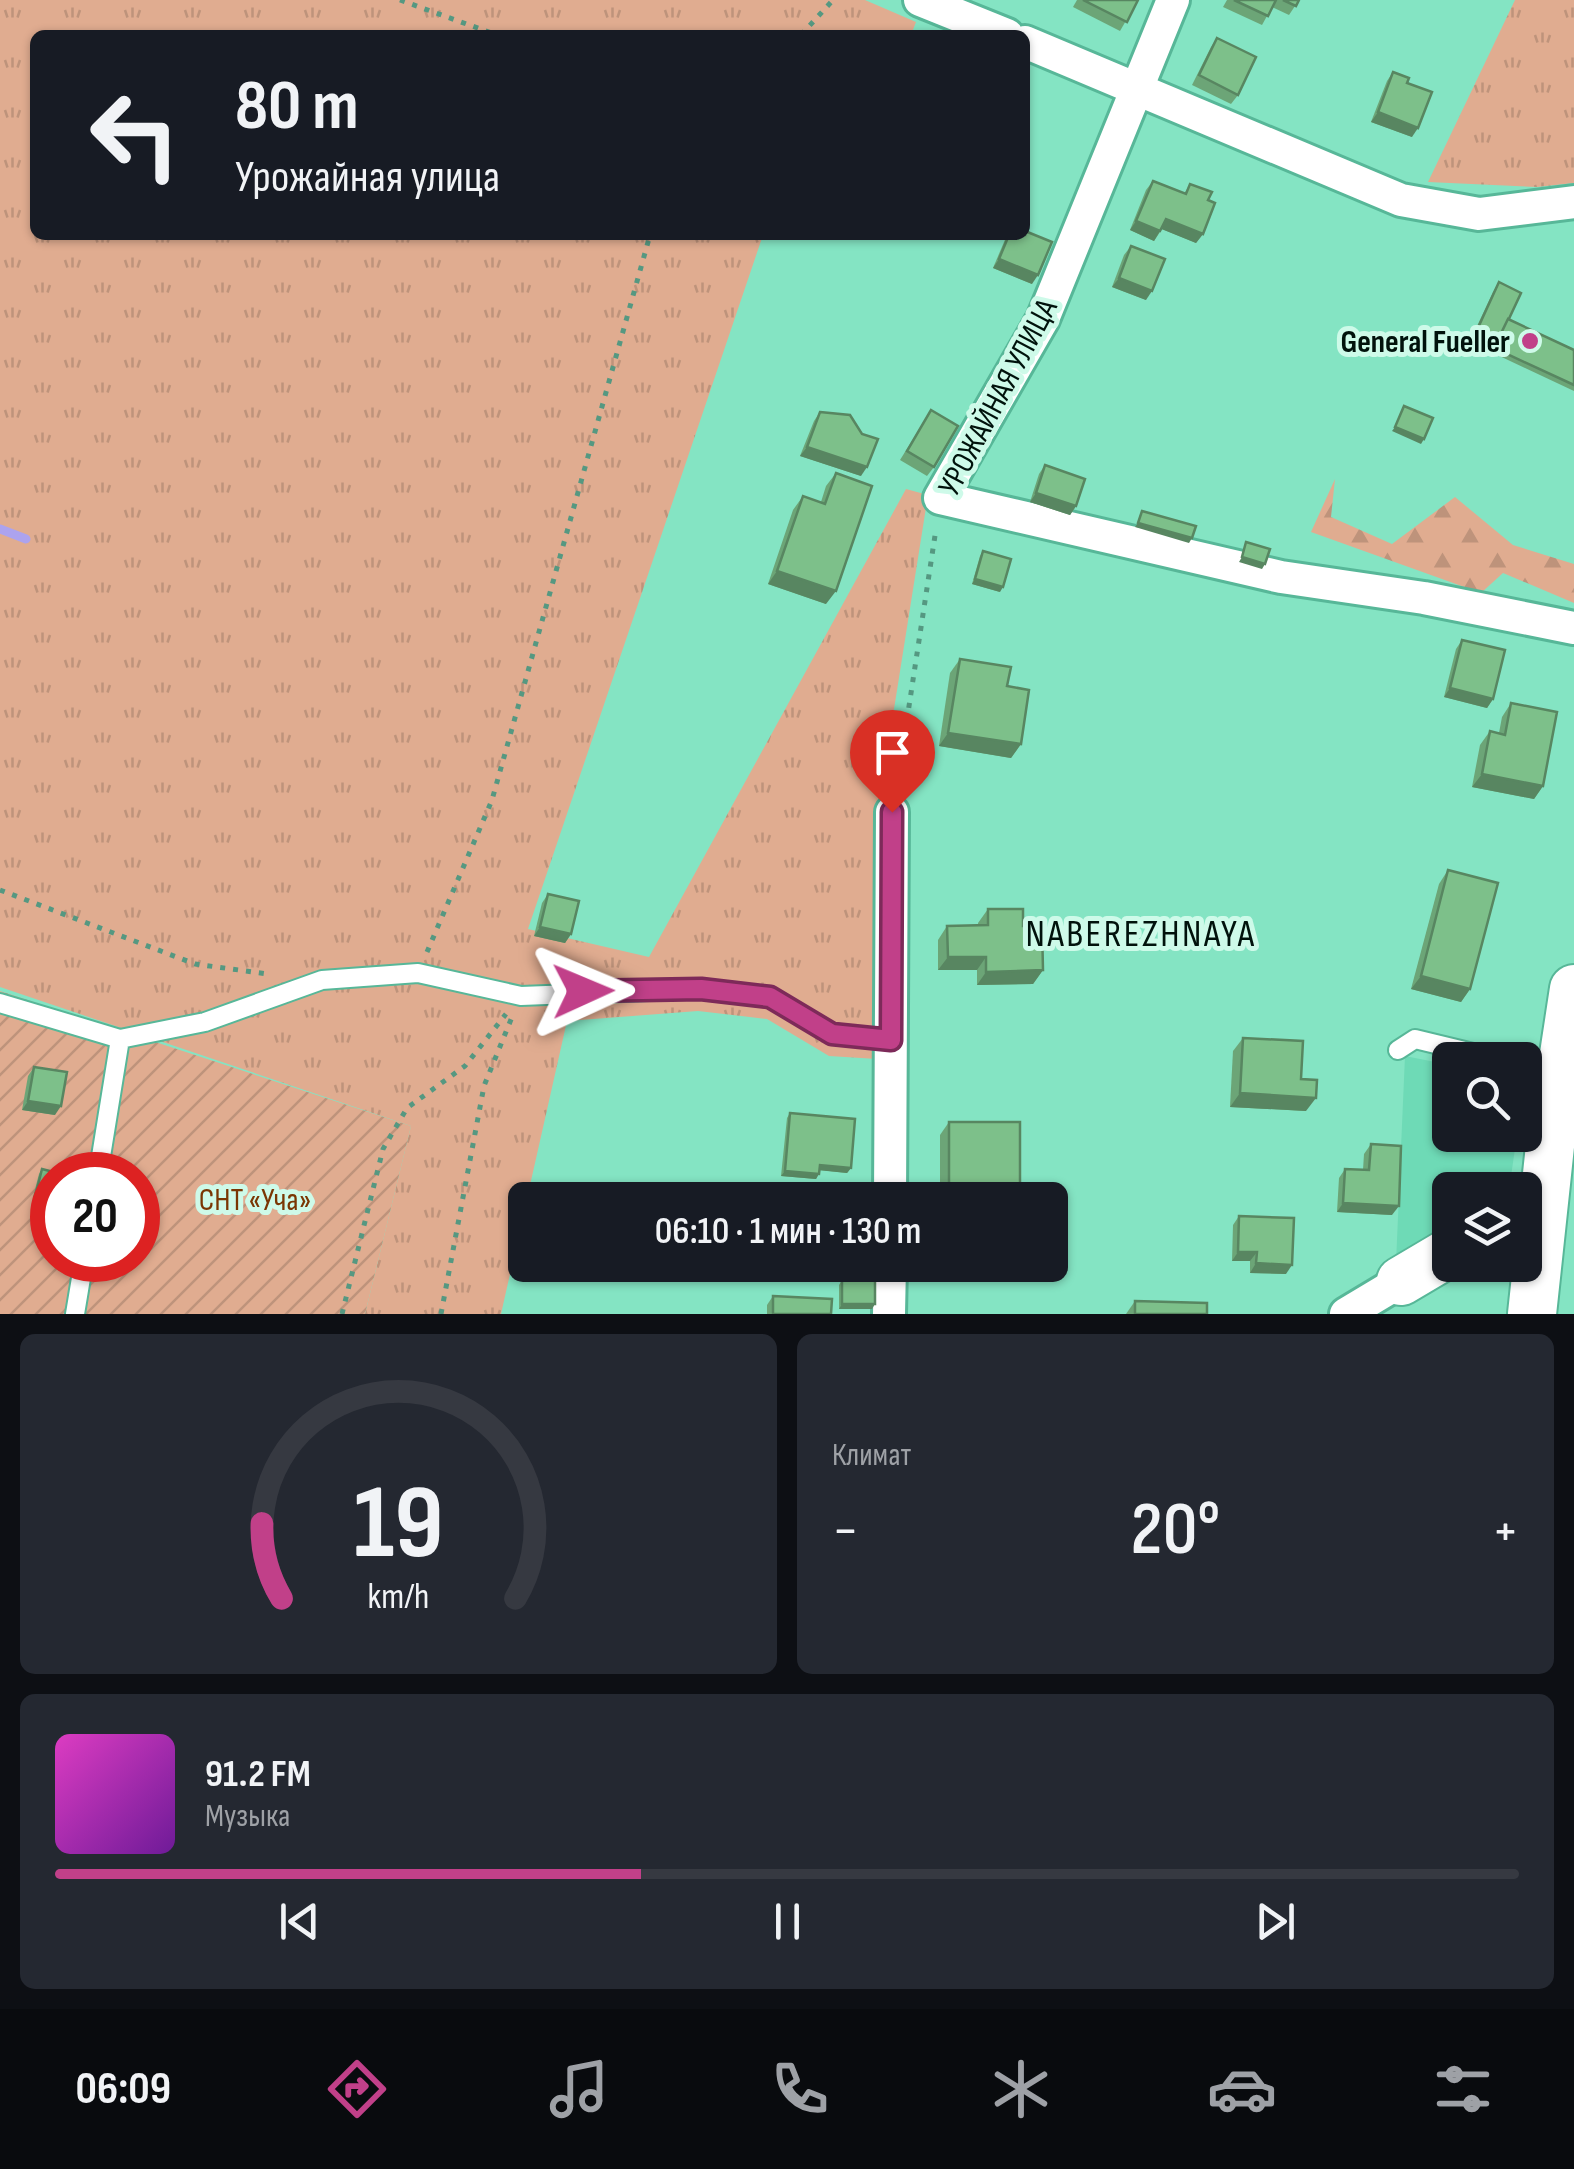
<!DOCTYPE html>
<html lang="ru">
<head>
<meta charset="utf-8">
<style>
	:root { --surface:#171b24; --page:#242831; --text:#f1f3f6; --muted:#9ea1a6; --line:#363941; --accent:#c14089 }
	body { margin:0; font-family:"Sofia Sans Condensed",sans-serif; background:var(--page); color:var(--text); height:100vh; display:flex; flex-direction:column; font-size:38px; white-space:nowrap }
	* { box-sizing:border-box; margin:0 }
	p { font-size:32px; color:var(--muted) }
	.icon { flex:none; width:55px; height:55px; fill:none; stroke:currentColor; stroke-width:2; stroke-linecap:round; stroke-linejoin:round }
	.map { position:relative; height:1314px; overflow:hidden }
	.side { display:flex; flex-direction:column; gap:20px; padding:20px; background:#0d0f14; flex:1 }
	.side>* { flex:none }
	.top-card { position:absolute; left:30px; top:30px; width:1000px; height:210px; border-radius:15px; box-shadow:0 2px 8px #0004; background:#171b24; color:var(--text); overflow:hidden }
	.fabs { position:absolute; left:1432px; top:1042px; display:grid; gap:20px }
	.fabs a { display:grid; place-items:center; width:110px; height:110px; border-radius:15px; background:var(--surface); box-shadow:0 2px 8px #0004; font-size:50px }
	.speed { position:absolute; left:30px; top:1152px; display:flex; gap:20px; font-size:50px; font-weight:700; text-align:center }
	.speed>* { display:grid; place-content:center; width:130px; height:130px; border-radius:50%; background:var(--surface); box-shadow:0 2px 8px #0004; line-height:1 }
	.speed .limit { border:15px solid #d22; background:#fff; color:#111 }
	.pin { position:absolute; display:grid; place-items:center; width:85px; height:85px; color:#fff; margin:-102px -42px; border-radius:50% 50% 50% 0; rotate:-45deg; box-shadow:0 0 10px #0007 }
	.pin .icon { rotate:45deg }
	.me { position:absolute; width:110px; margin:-55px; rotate:89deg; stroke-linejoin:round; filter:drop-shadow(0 0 8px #0008) }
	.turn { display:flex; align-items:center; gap:35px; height:210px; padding:0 40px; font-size:45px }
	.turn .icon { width:130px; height:130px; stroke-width:2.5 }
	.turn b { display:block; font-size:70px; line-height:85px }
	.big { font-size:75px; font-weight:600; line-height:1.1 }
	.side .card { flex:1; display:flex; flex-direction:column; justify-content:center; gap:15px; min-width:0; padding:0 35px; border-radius:15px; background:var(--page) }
	.side .dial { align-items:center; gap:0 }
	.dial svg { height:260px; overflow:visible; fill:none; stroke:var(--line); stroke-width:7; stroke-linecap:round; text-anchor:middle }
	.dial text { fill:var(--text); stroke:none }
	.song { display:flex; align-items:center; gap:30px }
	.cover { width:120px; height:120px; border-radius:15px; background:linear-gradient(135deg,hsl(310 70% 55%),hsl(280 70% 35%)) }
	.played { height:10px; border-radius:5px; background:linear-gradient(90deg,var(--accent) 40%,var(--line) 40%) }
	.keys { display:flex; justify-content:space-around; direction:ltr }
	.heat { display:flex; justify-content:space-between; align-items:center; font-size:55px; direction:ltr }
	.side .tiles { flex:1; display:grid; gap:20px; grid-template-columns:1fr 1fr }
	.card:last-child { grid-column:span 2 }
	.trip { position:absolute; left:508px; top:1182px; width:560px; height:100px; border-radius:15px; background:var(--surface); box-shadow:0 2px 8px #0004; font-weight:600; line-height:100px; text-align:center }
	.tabs { display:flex; height:160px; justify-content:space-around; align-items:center; background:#090b0e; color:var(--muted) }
	.tabs .icon { width:70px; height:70px }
	.tabs .active { color:var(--accent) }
	.tabs b { font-size:45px; color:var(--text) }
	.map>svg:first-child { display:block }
	.built { fill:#6edab6 }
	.grass { fill:url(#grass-tufts) }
	.forest { fill:url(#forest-firs) }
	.garden { fill:url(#garden-furrows); fill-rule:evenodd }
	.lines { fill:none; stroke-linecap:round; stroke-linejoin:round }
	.stream { stroke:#aca3ee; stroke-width:9 }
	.lane-casing { stroke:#57b798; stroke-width:22 }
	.street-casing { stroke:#57b798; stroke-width:38 }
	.secondary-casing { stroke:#57b798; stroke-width:52 }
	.path { stroke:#559881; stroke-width:5; stroke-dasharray:5 8; stroke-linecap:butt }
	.lane { stroke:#fff; stroke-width:18 }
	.street { stroke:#fff; stroke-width:32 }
	.secondary { stroke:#fff; stroke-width:48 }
	.wall { fill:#6ca577 }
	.shaded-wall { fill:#588661 }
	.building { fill:#7dc08a; stroke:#588661; stroke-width:2.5 }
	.route-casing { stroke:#7d2a59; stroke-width:25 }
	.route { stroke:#c14089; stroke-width:18 }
	.poi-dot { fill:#c14089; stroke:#cefae9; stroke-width:4 }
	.labels { text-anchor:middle; stroke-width:10; stroke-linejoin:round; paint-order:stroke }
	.poi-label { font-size:32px; font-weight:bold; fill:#01120c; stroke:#cefae9; text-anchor:end }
	.street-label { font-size:32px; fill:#01120c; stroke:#cefae9 }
	.park-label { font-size:32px; fill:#7a3603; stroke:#cefae9 }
	.quarter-label { font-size:38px; letter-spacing:2.5px; fill:#01120c; stroke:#cefae9 }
</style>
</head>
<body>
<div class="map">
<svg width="1574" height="1314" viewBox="0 0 1574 1314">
	<defs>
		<pattern id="grass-tufts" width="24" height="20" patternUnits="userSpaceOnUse" patternTransform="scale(2.5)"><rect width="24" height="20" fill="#e0ac90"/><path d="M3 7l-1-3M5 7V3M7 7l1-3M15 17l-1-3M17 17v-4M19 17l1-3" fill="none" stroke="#be937b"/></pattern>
		<pattern id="forest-firs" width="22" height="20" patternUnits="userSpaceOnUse" patternTransform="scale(2.5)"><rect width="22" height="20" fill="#e0ac90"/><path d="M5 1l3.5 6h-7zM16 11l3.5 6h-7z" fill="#be937b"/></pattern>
		<pattern id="garden-furrows" width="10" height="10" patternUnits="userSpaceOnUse" patternTransform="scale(2.5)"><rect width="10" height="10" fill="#e0ac90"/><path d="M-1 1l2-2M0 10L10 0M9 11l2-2" fill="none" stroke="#be937b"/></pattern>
	</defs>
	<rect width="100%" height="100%" fill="#84e4c3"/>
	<!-- built -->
	<path class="built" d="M1405 1056 1450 1065V1135H1517L1509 1190H1450V1230L1396 1263Z"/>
	<!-- grass -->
	<g class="grass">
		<path d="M0 0H865L916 22 911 35H35V235H763L528 929 649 957 906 489 928 495 878 810 877 1059 829 1056 767 1019 698 1011 567 1021 501 1314H365L411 1126 0 987Z"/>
		<path d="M1515 0H1574V183L1537 187 1428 182Z"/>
	</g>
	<!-- forest -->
	<path class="forest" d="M1335 479 1331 517 1392 544 1455 497 1513 545 1574 564V603L1503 573 1481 593 1311 532Z"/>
	<!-- garden -->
	<path class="garden" d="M0 991 411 1126 365 1314H0ZM52 1175H138V1260H52Z"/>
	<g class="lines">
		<!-- stream -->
		<path class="stream" d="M0 529 26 539"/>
		<!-- lane casing -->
		<g class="lane-casing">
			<g id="lane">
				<path d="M0 1003 120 1039"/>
				<path d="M1398 1050 1415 1039 1502 1060"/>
				<path d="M1525 1066 1559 1074"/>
				<path d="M98 1175 120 1039 205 1022 322 980 418 973 521 996 701 989 770 997 832 1033 891 1040"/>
				<path d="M75 1314 84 1260"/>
			</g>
		</g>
		<!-- street casing -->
		<g class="street-casing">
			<g id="street">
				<path d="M920 0 1007 35"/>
				<path d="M1173 0 1043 319 940 498 1281 577 1424 598 1574 628"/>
				<path d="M1025 42 1401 200 1479 214 1574 202"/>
				<path d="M890 1200 892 812"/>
				<path d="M889 1314 890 1265"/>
				<path d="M1346 1314 1401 1281"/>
			</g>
		</g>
		<!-- secondary casing -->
		<g class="secondary-casing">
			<g id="secondary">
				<path d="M1401 1281 1450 1252"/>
				<path d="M1532 1314 1550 1146 1574 989"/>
			</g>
		</g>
		<!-- path -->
		<g class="path">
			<path d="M400 0 497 35"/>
			<path d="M801 35 833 0"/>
			<path d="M897 785 936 529"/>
			<path d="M0 890 195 964 268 974"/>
			<path d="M427 952 492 800 650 235"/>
			<path d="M342 1314 383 1149 407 1108 465 1066 506 1014"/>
			<path d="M441 1314 484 1086 512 1017"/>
		</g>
		<!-- lane -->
		<use href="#lane" class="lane"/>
		<!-- street -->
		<use href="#street" class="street"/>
		<!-- secondary -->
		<use href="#secondary" class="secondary"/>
	</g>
	<!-- wall -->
	<g class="wall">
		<path d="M1077 0H1138L1120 31 1073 7Z"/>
		<path d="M1227 0H1299L1289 15 1272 7 1262 25 1223 7Z"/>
		<path d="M1217 38 1238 95 1231 104 1192 85 1211 47Z"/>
		<path d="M1393 72 1407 83 1412 137 1371 122 1387 81Z"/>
		<path d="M1153 181 1184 194 1190 184 1208 200 1203 234 1196 243 1162 229 1154 241 1130 230 1146 190Z"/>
		<path d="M1007 235H1025L1032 284 993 268Z"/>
		<path d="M1131 246 1146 300 1112 287 1124 255Z"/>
		<path d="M1499 282 1508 319 1574 350V391L1491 352 1492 349 1471 339 1493 292Z"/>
		<path d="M931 410 934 467 927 476 900 460Z"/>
		<path d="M820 412 861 476 800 456 814 421Z"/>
		<path d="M1045 465 1076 506 1070 515 1030 502 1039 474Z"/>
		<path d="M836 473 826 604 768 584 793 510 803 496 821 502 826 486Z"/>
		<path d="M983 551 1000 592 972 584 980 556Z"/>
		<path d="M1462 640 1493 699 1487 708 1444 697 1456 649Z"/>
		<path d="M960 659 1007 686 1021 744 1011 758 939 746 950 673Z"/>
		<path d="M1511 703 1543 786 1534 799 1472 787 1480 745 1490 731 1499 733 1502 717Z"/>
		<path d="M1448 870 1470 989 1461 1002 1411 989 1439 884Z"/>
		<path d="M548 894 571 934 565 943 534 936 542 903Z"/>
		<path d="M988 909 1023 926 1043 970 1033 984 977 985V970H938V940L947 926 978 925V923Z"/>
		<path d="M1243 1038 1301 1079 1306 1111 1230 1107 1233 1051Z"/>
		<path d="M34 1067 55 1115 22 1110 28 1076Z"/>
		<path d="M790 1113 851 1168 847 1173 820 1170 816 1179 781 1176 787 1118Z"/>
		<path d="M949 1122 1011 1200H940V1135Z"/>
		<path d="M1371 1144 1392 1215 1337 1212 1339 1178 1345 1169 1363 1170 1364 1154Z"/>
		<path d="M42 1169 52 1175V1202L33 1197 39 1174Z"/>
		<path d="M1239 1216 1286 1274 1250 1273V1261H1232L1233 1225Z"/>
		<path d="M948 1265H1010L1004 1281 948 1280Z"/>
		<path d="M842 1280 872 1309H839V1285Z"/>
		<path d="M773 1296 831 1314H767V1305Z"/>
		<path d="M1135 1301 1207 1314H1126Z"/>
	</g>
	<!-- shaded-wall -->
	<g class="shaded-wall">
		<path d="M1378 112 1418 128 1412 137 1371 122Z"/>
		<path d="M1166 219 1203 234 1196 243 1159 228Z"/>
		<path d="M1136 221 1160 231 1154 241 1130 230Z"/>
		<path d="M999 259 1038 275 1032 284 993 268Z"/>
		<path d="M1119 278 1152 291 1146 300 1112 287Z"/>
		<path d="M1395 427 1424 439 1421 444 1392 431Z"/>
		<path d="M807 447 867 467 861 476 800 456Z"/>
		<path d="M1036 493 1076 506 1070 515 1030 502Z"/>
		<path d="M1138 523 1192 538 1189 543 1135 527Z"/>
		<path d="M1242 557 1265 564 1262 569 1239 562Z"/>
		<path d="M777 571 836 591 826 604 768 584Z"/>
		<path d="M975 579 1003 587 1000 592 972 584Z"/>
		<path d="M1450 688 1493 699 1487 708 1444 697Z"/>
		<path d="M948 733 1021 744 1011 758 939 746Z"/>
		<path d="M1482 774 1543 786 1534 799 1472 787Z"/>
		<path d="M540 927 571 934 565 943 534 936Z"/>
		<path d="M948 957H986L977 970H938Z"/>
		<path d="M1043 970 1033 984 977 985 986 972Z"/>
		<path d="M1421 976 1470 989 1461 1002 1411 989Z"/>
		<path d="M1240 1093 1316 1098 1306 1111 1230 1107Z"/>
		<path d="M28 1101 61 1106 55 1115 22 1110Z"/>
		<path d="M820 1165 851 1168 847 1173 817 1170Z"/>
		<path d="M785 1171 819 1174 816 1179 781 1176Z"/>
		<path d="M949 1186H1020L1011 1200H940Z"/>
		<path d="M36 1193 52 1197V1202L33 1197Z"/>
		<path d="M1343 1203 1399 1206 1392 1215 1337 1212Z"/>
		<path d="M1238 1252H1257L1250 1261H1232Z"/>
		<path d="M1256 1263 1292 1265 1286 1274 1250 1273Z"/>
		<path d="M955 1271 1010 1272 1004 1281 948 1280Z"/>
		<path d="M842 1304H875L872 1309H839Z"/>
	</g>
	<!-- building -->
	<g class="building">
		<path d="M1083 0H1138L1127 22Z"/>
		<path d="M1234 0H1276L1268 16Z"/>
		<path d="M1283 0H1299L1296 6Z"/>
		<path d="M1217 38 1256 57 1238 95 1199 75Z"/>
		<path d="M1393 72 1409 78 1407 83 1432 92 1418 128 1378 112Z"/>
		<path d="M1153 181 1186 194 1190 184 1212 192 1208 200 1215 203 1203 234 1166 219 1160 231 1136 221Z"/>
		<path d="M1025 231 1052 242 1038 275 999 259 1009 235H1025Z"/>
		<path d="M1131 246 1165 259 1152 291 1119 278Z"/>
		<path d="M1499 282 1521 293 1499 340 1477 330Z"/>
		<path d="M1508 319 1574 350V385L1494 348Z"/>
		<path d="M1404 406 1433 418 1424 439 1395 427Z"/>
		<path d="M931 410 958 426 934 467 907 451Z"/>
		<path d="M820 412 850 415 862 434 878 439 867 467 807 447Z"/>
		<path d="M1045 465 1085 479 1076 506 1036 493Z"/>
		<path d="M836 473 872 486 836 591 777 571 803 496 825 504Z"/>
		<path d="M1142 511 1196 526 1192 538 1138 523Z"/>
		<path d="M1246 542 1270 549 1265 564 1242 557Z"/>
		<path d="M983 551 1011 559 1003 587 975 579Z"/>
		<path d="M1462 640 1505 650 1493 699 1450 688Z"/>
		<path d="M960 659 1011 667 1007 686 1029 690 1021 744 948 733Z"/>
		<path d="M1511 703 1557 712 1543 786 1482 774 1490 731 1505 735Z"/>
		<path d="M1448 870 1498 883 1470 989 1421 976Z"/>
		<path d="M548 894 579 901 571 934 540 927Z"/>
		<path d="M988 909H1023V926L1042 925 1043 970 986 972V957H948L947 926 988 925Z"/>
		<path d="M1243 1038 1303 1041 1301 1079 1317 1080 1316 1098 1240 1093Z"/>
		<path d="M34 1067 67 1072 61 1106 28 1101Z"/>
		<path d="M790 1113 855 1119 851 1168 820 1165 819 1174 785 1171Z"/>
		<rect x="949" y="1122" width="71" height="64"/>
		<path d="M1371 1144 1401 1146 1399 1206 1343 1203 1345 1169 1369 1170Z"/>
		<path d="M42 1169 65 1175H52V1197L36 1193Z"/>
		<path d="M1239 1216 1294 1218 1292 1265 1256 1263 1257 1252H1238Z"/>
		<path d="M955 1265H1010V1272L955 1271Z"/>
		<rect x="842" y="1280" width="33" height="24"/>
		<path d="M773 1296 832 1299 831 1314H773Z"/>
		<path d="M1135 1301 1207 1303V1314H1135Z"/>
	</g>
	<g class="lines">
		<!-- route casing -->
		<g class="route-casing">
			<path id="route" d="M583 991 701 989 770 997 832 1034 891 1040 892 812"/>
		</g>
		<!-- route -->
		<use href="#route" class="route"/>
	</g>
	<!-- markers -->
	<circle class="poi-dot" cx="1530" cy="341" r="10"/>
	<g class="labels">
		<!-- poi labels -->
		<g class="poi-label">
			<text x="1510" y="352">General Fueller</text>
		</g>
		<!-- street labels -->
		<g class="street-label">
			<text transform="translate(997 397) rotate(-62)" y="11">УРОЖАЙНАЯ УЛИЦА</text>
		</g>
		<!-- park labels -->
		<g class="park-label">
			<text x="255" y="1210">СНТ «Уча»</text>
		</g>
		<!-- quarter labels -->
		<g class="quarter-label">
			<text x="1141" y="946">NABEREZHNAYA</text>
		</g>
	</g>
</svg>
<div class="fabs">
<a><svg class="icon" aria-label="search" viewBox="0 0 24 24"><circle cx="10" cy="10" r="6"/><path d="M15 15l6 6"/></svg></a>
<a><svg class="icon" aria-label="layers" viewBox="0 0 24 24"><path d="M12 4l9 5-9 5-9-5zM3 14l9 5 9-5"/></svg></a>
</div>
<div class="speed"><div class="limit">20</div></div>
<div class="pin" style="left:892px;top:812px;background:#d93025"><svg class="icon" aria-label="arrive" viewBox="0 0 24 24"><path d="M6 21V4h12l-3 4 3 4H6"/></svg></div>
<svg class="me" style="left:583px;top:991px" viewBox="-20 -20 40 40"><path d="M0-17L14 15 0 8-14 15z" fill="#c14089" stroke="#fff" stroke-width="4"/></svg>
<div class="trip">06:10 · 1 мин · 130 m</div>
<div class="top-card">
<div class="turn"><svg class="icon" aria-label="left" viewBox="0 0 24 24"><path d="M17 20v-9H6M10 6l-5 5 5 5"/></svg><div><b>80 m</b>Урожайная улица</div></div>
</div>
</div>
<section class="side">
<div class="tiles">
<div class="card dial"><svg viewBox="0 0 100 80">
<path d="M14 69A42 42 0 1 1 86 69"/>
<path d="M14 69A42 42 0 0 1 8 46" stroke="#c14089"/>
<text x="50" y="56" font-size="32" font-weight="700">19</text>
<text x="50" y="72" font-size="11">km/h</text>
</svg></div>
<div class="card"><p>Климат</p>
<div class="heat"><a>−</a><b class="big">20°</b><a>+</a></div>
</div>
<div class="card">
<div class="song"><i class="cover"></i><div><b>91.2 FM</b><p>Музыка</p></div></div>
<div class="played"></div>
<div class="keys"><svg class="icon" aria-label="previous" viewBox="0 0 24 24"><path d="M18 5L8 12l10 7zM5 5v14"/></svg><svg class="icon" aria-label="pause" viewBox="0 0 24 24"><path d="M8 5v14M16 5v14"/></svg><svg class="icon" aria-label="next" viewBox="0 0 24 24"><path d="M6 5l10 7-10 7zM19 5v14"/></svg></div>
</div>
</div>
</section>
<nav class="tabs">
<b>06:09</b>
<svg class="icon active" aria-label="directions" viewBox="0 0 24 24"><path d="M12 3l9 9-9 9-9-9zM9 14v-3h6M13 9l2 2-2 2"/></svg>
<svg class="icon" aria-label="music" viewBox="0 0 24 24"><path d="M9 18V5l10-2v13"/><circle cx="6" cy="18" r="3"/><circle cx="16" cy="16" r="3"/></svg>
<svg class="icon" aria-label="phone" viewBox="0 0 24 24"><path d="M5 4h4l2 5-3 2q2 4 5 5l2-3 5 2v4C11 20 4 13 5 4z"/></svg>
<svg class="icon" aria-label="climate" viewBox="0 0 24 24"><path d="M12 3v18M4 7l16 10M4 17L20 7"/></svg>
<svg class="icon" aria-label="car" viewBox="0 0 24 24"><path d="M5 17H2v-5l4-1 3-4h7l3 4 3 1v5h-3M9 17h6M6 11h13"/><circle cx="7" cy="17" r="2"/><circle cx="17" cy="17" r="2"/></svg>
<svg class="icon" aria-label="filters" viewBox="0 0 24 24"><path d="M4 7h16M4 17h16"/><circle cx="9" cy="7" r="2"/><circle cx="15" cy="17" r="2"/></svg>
</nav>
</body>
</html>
